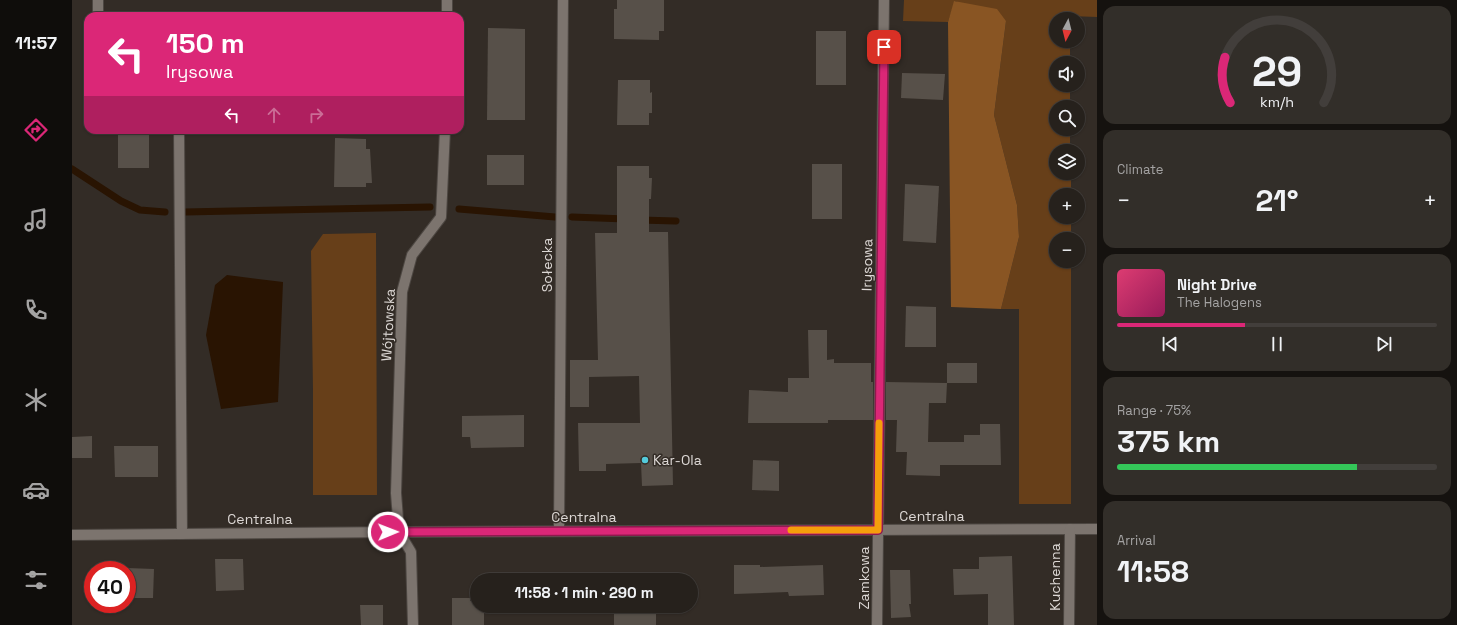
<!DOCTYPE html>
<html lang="en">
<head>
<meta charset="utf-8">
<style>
	:root { --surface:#26211c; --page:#322e29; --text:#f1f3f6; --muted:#a4a3a3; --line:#423e3b; --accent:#db2777 }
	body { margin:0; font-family:"Space Grotesk",sans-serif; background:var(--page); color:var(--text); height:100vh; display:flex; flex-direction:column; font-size:15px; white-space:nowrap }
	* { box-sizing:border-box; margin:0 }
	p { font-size:13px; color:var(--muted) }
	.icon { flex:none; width:22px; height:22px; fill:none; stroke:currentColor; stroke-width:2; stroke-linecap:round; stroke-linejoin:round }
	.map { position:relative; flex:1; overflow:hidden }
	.side { display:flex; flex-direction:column; gap:6px; padding:6px; background:#15120f; width:360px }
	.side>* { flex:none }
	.top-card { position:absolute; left:12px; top:12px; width:380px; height:122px; border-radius:12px; box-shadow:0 1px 3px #0004,0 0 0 1px var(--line); background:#db2777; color:#fff; overflow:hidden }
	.needle { width:26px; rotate:187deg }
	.fabs { position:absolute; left:977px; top:12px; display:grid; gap:8px }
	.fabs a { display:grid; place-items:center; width:36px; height:36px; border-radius:50%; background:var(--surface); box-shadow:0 1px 3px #0004,0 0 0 1px var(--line); font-size:20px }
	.speed { position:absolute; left:12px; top:561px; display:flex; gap:8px; font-size:20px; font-weight:700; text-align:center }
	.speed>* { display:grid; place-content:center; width:52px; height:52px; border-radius:50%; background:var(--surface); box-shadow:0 1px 3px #0004,0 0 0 1px var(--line); line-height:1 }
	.speed .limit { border:6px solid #d22; background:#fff; color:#111 }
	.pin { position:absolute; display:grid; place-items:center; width:34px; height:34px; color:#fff; margin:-17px; border-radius:8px; box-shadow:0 2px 6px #0006 }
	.me { position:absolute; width:44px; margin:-22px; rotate:89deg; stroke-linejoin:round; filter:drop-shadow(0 0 3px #0008) }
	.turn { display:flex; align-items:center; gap:14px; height:84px; padding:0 16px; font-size:18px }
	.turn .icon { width:52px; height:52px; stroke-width:2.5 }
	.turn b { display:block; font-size:28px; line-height:34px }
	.lanes { display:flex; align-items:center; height:38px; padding:0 16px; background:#0003; justify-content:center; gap:20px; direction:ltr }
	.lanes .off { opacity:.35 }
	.big { font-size:30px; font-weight:700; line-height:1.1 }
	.side .widget { flex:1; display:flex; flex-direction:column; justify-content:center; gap:6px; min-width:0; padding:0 14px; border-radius:12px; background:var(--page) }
	.side .dial { align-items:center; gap:0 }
	.dial svg { height:104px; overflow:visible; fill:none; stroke:var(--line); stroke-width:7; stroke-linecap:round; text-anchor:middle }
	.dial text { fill:var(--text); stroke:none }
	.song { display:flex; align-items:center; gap:12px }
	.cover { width:48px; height:48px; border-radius:6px; background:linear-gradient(135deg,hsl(340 70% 55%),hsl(330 70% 35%)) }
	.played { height:4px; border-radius:2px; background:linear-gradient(90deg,var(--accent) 40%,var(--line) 40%) }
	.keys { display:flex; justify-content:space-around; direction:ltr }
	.heat { display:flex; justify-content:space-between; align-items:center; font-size:22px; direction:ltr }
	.charge { height:6px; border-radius:3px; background:linear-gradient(90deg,#34c759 75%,var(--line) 0) }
	.trip { position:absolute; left:398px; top:573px; width:228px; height:40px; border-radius:20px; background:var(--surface); box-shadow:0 1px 3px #0004,0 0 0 1px var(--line); font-weight:700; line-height:40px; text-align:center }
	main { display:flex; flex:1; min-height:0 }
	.dock { display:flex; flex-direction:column; width:72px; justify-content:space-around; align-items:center; background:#0f0d0b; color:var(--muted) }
	.dock .icon { width:28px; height:28px }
	.dock .active { color:var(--accent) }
	.dock b { font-size:18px; color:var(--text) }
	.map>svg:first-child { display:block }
	.green { fill:#673f19 }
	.forest { fill:#895523 }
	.water { fill:#291402 }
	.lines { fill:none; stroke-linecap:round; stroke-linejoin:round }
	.stream { stroke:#291402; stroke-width:7 }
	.building { fill:#575049 }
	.minor-casing { stroke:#4d4742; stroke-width:12 }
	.minor { stroke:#7c746e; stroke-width:10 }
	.route-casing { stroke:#8e194d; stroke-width:10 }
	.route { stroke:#db2777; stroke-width:7 }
	.slow { stroke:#f59e0b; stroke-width:7 }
	.poi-dot { fill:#53cbdc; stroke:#332c26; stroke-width:1.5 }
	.labels { text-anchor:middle; stroke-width:3; stroke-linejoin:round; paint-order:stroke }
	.street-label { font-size:14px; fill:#ddd8d5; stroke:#332c26 }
	.poi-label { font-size:14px; fill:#ddd8d5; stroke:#332c26; text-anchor:start }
</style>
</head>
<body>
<main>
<nav class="dock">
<b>11:57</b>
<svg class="icon active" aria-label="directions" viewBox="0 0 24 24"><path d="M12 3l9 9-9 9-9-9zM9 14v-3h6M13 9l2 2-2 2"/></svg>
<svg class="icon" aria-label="music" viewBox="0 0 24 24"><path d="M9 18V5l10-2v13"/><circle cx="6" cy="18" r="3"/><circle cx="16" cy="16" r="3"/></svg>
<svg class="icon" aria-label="phone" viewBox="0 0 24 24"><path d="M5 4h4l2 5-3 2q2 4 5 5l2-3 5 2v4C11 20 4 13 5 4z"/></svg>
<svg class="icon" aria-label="climate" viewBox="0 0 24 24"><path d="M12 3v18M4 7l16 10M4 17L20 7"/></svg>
<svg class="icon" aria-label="car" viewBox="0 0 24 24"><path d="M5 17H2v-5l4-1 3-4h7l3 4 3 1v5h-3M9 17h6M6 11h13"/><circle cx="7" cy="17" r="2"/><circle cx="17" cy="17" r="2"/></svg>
<svg class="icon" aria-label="filters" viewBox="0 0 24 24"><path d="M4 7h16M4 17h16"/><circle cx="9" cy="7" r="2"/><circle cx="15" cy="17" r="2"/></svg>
</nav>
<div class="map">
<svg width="1025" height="625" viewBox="0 0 1025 625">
	<rect width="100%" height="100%" fill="#332c26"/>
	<!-- green -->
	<g class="green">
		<path d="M832 0H1025V17L998 16 997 19H984V41H998V63H984V85H998V107H984V129H998V151H984V173H999V195H984V217H999V239H984V261H999V504H947V309H929L947 237 945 205 922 115 934 21 883 1 876 22 831 21Z"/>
		<path d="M304 233 305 495H241V390L239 251 251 234Z"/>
	</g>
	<!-- forest -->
	<path class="forest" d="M882 1 925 9 934 21 922 115 945 205 947 237 929 309 879 307 876 22Z"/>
	<!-- water -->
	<path class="water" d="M155 275 211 282 206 402 149 409 134 335 143 285Z"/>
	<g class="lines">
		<!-- stream -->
		<g class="stream">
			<path d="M0 169 49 201 68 210 93 212"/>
			<path d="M387 209 483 217"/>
			<path d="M113 212 358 207"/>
			<path d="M500 217 554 219"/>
			<path d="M568 220 604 221"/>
		</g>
	</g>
	<!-- building -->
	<g class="building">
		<path d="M545 0H592V31H587V40L542 39V9H545Z"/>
		<path d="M416 28 453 29V120H415Z"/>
		<rect x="744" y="31" width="30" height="54"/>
		<path d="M830 73 873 74 871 100 829 98Z"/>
		<path d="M546 80H578V93L580 92V113H577V125H545Z"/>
		<rect x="46" y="130" width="31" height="38"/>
		<path d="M263 138 294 139V149H298L300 183H294V187H262Z"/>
		<rect x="415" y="155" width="37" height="30"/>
		<rect x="740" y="164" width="30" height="55"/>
		<path d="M545 166H577V178H580L579 199H577V232H596L601 485 570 486 569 463 534 464V471H507L506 423H568L567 376 517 377V407H498V360H526L523 233H545Z"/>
		<path d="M833 184 867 186 864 243 831 241Z"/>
		<path d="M834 306 864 307V347H833Z"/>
		<path d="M736 330H755V360L762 359V363H799V382H801V420H756V423H676L677 390 716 392V378H737Z"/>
		<rect x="875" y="363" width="30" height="20"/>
		<path d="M814 382 875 383 874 403H857L856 442H892V435H908V424H928L929 465H868V476L834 475 835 452H824L825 420H814Z"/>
		<path d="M452 415V447L399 448 398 437H390V416Z"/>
		<path d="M20 436V458H0V437Z"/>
		<path d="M42 446H86V477H43Z"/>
		<path d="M681 460 707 461V491L680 490Z"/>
		<path d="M940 556 942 625H916V594L882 595 881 569H907V557Z"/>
		<path d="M143 559H171L172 590 144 591Z"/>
		<path d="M662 565H688V567L751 565 752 595 717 596 716 592 662 594Z"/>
		<path d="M55 568 82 569 81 598H55Z"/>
		<path d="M818 570H838L839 604H837L839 617 819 618Z"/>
		<path d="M380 598H398V601H405V606H412V625H380Z"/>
		<path d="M288 605H311V625H289Z"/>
		<rect x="542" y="606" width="42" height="19"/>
	</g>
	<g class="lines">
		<!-- minor casing -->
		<g class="minor-casing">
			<g id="minor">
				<path d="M26 16V0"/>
				<path d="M375 16V0"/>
				<path d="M107 130 110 534"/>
				<path d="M487 531 491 0"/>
				<path d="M0 535 327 532 1025 529"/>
				<path d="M341 625 339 552 327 532 324 493 330 292 340 255 369 217 373 130"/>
				<path d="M805 625 812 0"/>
				<path d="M997 625 998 529"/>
			</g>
		</g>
		<!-- minor -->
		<use href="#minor" class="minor"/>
	</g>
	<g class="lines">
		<!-- route casing -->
		<g class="route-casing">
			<path id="route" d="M316 532 806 530 812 47"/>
		</g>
		<!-- route -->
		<use href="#route" class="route"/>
		<!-- slow -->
		<path class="slow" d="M719 530H806L807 423"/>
	</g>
	<!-- markers -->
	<circle class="poi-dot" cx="573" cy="460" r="4"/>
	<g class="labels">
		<!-- street labels -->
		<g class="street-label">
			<text transform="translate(475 265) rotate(-90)" y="5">Sołecka</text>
			<text transform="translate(795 265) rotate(-89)" y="5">Irysowa</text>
			<text transform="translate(316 325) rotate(-87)" y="5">Wójtowska</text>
			<text x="860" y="521">Centralna</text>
			<text x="512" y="522">Centralna</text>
			<text x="188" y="524">Centralna</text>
			<text transform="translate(983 577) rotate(-90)" y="5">Kuchenna</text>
			<text transform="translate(792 578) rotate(-90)" y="5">Zamkowa</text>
		</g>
		<!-- poi labels -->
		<g class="poi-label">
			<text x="581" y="465">Kar-Ola</text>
		</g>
	</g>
</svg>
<div class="fabs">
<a><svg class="needle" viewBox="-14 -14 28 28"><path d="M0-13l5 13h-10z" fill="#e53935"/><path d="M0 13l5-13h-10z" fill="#a4a3a3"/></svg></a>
<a><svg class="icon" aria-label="sound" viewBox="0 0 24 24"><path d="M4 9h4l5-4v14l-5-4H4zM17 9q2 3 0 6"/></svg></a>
<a><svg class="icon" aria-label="search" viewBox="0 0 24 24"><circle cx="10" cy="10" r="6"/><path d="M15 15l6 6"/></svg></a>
<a><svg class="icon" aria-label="layers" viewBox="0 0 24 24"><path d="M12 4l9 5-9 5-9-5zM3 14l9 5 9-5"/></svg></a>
<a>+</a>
<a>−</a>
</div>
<div class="speed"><div class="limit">40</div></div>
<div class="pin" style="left:812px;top:47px;background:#d93025"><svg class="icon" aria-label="arrive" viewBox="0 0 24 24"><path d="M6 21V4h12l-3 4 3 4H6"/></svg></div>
<svg class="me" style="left:316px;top:532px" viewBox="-20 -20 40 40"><circle r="17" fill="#db2777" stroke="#fff" stroke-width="3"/><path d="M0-11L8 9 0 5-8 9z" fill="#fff"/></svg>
<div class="trip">11:58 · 1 min · 290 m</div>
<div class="top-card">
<div class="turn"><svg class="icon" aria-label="left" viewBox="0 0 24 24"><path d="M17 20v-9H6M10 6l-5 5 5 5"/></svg><div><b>150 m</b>Irysowa</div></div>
<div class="lanes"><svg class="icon" aria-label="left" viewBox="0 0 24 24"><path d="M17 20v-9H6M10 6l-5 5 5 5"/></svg><svg class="icon off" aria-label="ahead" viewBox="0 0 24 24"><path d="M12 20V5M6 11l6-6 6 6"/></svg><svg class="icon off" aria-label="right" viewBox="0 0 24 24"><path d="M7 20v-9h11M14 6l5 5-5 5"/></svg></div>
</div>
</div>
<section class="side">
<div class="widget dial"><svg viewBox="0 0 100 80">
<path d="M14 69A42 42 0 1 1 86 69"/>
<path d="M14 69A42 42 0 0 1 10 34" stroke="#db2777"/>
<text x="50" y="56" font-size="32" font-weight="700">29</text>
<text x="50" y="72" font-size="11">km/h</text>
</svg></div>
<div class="widget"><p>Climate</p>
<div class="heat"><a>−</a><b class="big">21°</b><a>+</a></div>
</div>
<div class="widget">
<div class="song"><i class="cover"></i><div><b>Night Drive</b><p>The Halogens</p></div></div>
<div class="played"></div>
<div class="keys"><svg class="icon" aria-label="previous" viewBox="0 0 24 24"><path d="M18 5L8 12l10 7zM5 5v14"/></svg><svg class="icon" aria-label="pause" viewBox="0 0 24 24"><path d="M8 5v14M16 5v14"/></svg><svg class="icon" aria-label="next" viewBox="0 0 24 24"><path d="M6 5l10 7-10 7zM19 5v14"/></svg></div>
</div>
<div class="widget"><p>Range · 75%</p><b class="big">375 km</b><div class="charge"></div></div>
<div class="widget"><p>Arrival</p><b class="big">11:58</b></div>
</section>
</main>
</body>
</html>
